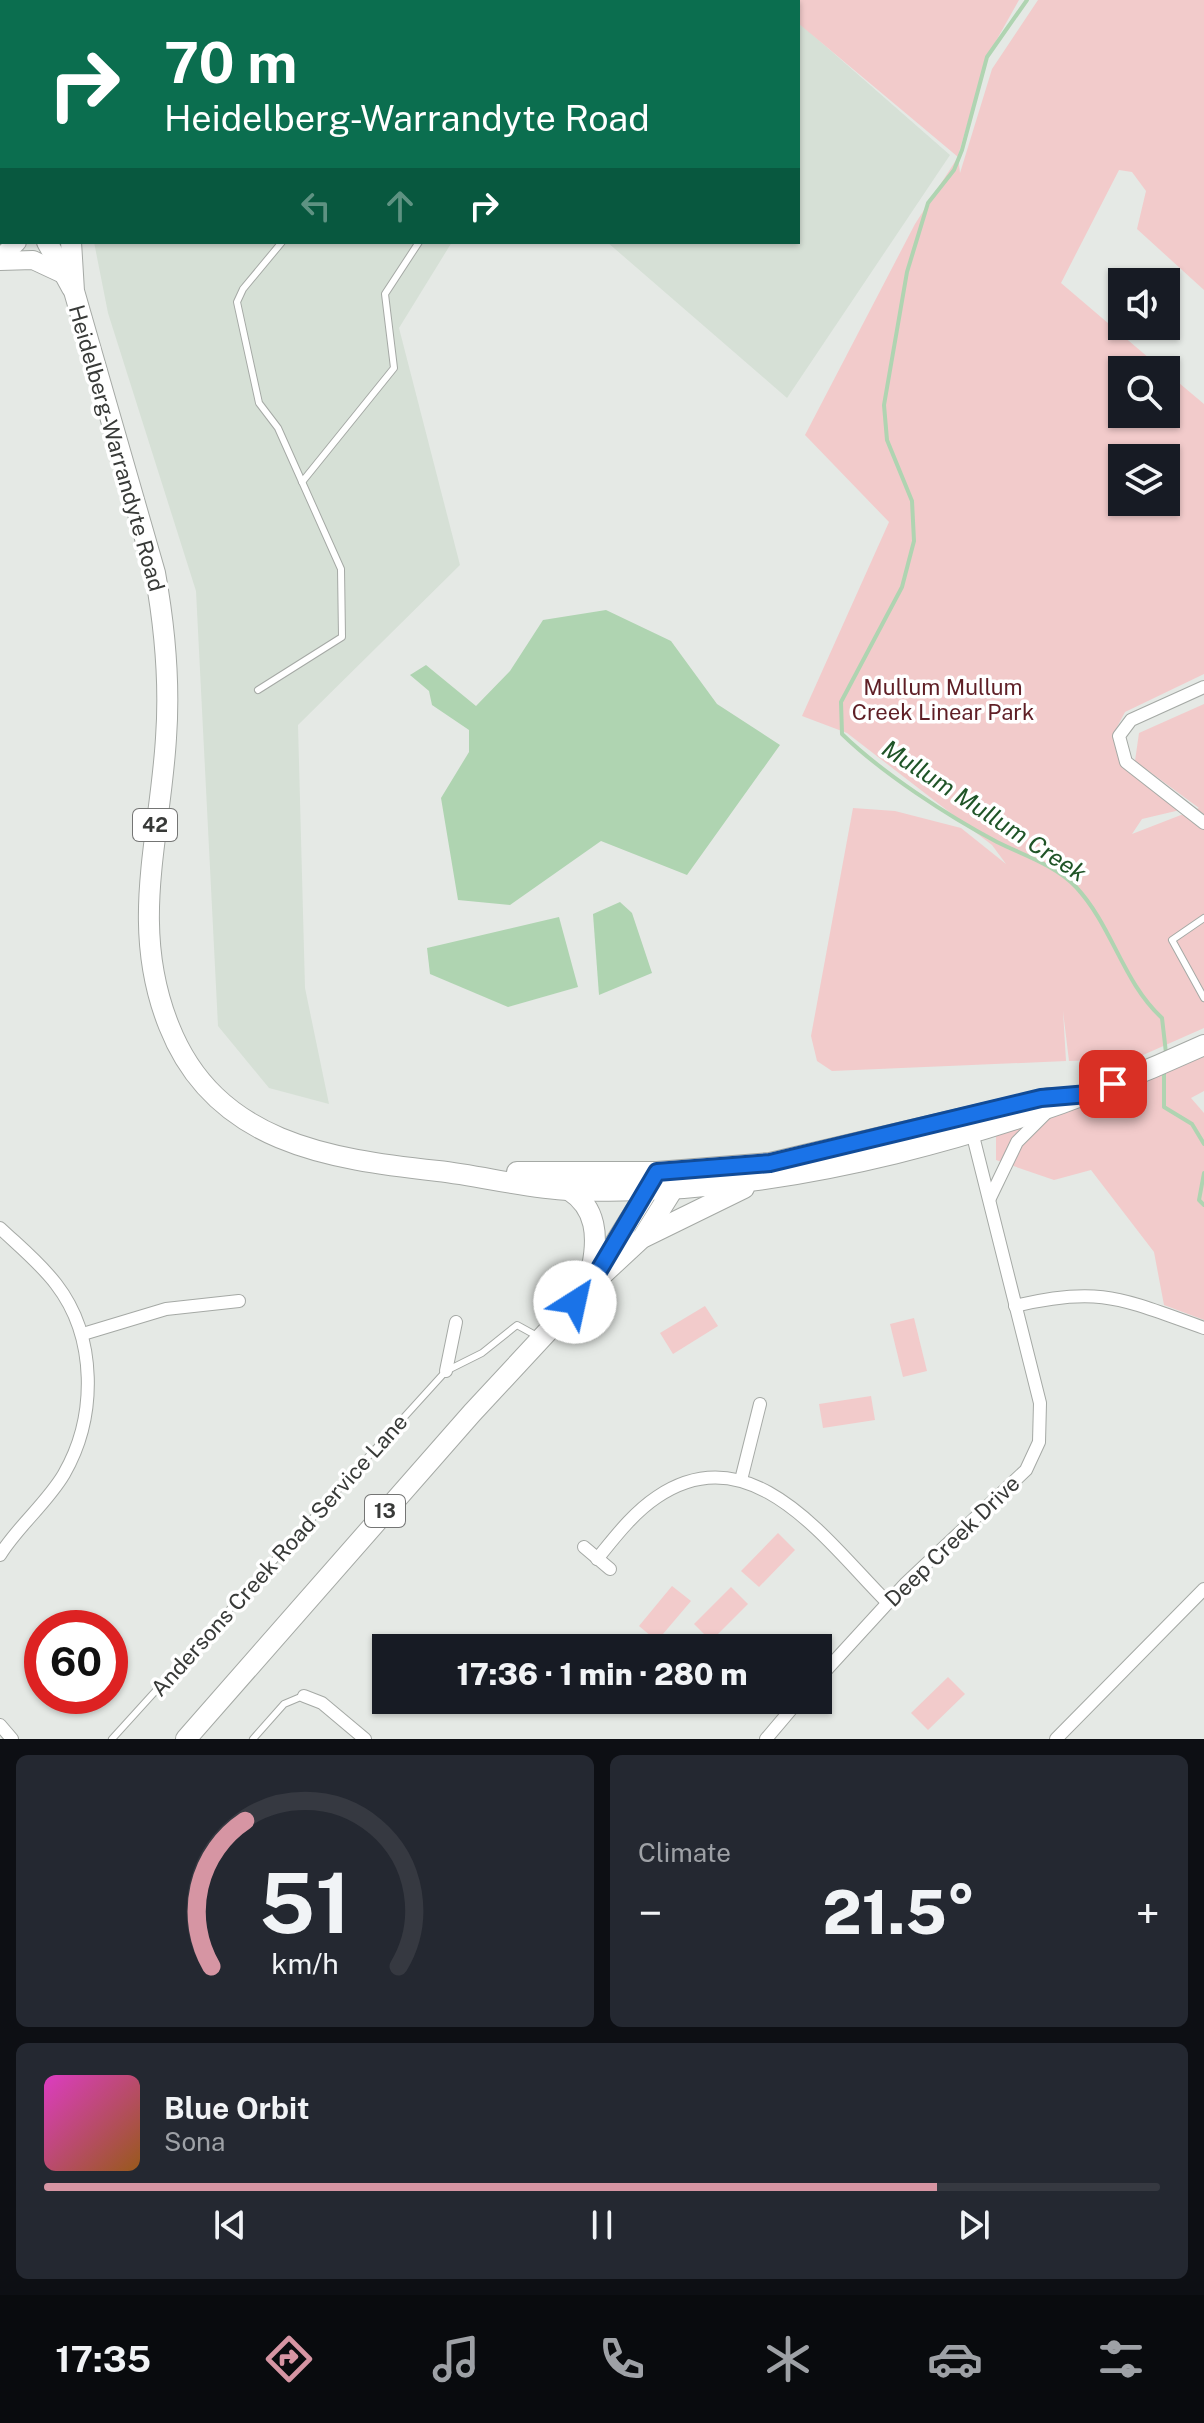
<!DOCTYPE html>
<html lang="en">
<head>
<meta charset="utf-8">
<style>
	:root { --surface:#171b24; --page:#242831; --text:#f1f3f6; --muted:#9ea1a6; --line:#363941; --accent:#d695a3 }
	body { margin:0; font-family:"Public Sans",sans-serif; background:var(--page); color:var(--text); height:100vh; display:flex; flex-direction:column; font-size:30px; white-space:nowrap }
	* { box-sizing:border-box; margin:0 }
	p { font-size:26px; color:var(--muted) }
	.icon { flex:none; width:44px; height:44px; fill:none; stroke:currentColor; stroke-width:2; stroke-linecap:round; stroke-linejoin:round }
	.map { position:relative; height:1739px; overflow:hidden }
	.sheet { display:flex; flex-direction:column; gap:16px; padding:16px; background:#0d0f14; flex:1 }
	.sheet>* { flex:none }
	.top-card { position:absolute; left:0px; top:0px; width:800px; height:244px; box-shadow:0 2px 6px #0004; background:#0b6e4f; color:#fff; overflow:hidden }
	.buttons { position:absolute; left:1108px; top:268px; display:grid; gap:16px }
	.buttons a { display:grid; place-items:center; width:72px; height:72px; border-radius:0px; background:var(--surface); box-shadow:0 2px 6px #0004; font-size:40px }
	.speed { position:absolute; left:24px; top:1610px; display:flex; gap:16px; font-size:40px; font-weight:700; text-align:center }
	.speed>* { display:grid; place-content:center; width:104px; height:104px; border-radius:50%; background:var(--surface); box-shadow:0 2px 6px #0004; line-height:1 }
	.speed .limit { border:12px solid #d22; background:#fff; color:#111 }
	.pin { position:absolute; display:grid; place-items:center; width:68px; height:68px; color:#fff; margin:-34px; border-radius:16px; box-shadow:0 4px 12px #0006 }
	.me { position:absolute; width:88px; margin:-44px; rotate:35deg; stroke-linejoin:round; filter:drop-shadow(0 0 6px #0008) }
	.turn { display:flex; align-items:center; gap:28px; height:168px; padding:0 32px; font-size:36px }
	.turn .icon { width:104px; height:104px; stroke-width:2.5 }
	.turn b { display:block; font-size:56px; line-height:68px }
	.lanes { display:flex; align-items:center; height:76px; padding:0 32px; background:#0003; justify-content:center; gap:40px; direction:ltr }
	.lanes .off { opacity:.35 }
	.big { font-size:60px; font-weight:800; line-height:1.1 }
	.sheet .tile { flex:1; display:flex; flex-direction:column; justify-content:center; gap:12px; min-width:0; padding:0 28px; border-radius:12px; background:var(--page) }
	.sheet .dial { align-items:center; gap:0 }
	.dial svg { height:208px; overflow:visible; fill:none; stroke:var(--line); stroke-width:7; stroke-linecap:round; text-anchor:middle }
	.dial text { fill:var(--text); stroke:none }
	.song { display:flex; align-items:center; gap:24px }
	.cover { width:96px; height:96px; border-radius:12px; background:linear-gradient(135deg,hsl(310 70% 55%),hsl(30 70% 35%)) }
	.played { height:8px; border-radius:4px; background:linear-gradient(90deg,var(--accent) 80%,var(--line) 80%) }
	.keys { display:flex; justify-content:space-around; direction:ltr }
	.heat { display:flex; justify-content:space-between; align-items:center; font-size:44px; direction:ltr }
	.sheet .tiles { flex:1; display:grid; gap:16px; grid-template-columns:1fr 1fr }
	.tile:last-child { grid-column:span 2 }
	.trip { position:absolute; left:372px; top:1634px; width:460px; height:80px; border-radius:0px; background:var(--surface); box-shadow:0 2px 6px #0004; font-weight:800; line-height:80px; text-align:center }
	.menu { display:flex; height:128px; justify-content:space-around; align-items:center; background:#090b0e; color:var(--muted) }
	.menu .icon { width:56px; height:56px }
	.menu .current { color:var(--accent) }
	.menu b { font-size:36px; color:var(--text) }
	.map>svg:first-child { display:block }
	.built { fill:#d6e0d6 }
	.green { fill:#f2cbcb; fill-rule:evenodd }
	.water { fill:#afd4b1 }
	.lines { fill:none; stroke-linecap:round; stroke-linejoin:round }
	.stream { stroke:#afd4b1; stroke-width:4 }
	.lane-casing { stroke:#a5a9a5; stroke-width:8 }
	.street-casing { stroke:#a5a9a5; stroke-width:14 }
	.secondary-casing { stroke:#a5a9a5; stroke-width:20 }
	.primary-casing { stroke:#a5a9a5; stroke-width:22 }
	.lane { stroke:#fff; stroke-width:6 }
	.street { stroke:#fff; stroke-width:12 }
	.secondary { stroke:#fff; stroke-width:18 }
	.primary { stroke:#fff; stroke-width:20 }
	.route-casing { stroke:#114b97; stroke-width:20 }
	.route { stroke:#1a73e8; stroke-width:14 }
	.labels { text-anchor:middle; stroke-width:7; stroke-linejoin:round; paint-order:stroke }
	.shield { fill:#fff; stroke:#747574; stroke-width:2 }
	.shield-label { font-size:20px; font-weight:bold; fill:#383a38 }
	.street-label { font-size:22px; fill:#383a38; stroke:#fff }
	.park-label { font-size:22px; fill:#5f1f26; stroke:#fff }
	.water-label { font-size:24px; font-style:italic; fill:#1f5427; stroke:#fff }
</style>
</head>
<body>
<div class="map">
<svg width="1204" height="1739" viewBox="0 0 1204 1739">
	<rect width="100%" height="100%" fill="#e5e9e5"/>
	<!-- built -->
	<g class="built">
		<path d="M327 0H773L776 2H329Z"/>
		<path d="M798 22 950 155 787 398 607 242H798Z"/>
		<path d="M94 242H452L399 328 460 565 298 725 305 988 329 1104 269 1088 218 1026 196 591 108 313Z"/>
	</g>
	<!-- green -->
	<g class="green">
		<path d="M771 0H1019L987 57 958 156 960 173 992 69 1038 0H1204V290L1137 229 1146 191 1132 172 1119 170 1061 283 1163 370H1122V414H1166V372L1204 404V674L1125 712 1115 731 1122 764 1180 810 1142 819 1132 834 1199 808 1135 761 1139 733 1204 704V1028L1134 1059 1069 1061 1063 1011 1066 1061 832 1071 817 1061 811 1036 853 808 895 811 961 828 1006 864 992 845 847 733 802 716 889 522 805 435 915 224 958 157 798 23V2ZM1122 458H1166V502H1122Z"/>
		<path d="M1204 1047V1091L1191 1098 1204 1113V1320L1164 1305 1154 1252 1091 1170 1054 1180 996 1160V1132Z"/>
		<path d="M705 1306 718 1326 673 1354 660 1333Z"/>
		<path d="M914 1318 927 1371 903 1377 890 1324Z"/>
		<path d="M871 1396 875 1420 823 1428 819 1404Z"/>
		<path d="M778 1533 795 1550 759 1587 741 1571Z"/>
		<path d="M672 1586 691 1601 657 1641 639 1626Z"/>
		<path d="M731 1587 748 1604 711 1641 694 1624Z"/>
		<path d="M948 1677 965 1694 928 1730 911 1713Z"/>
	</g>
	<!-- water -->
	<g class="water">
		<path d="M606 610 671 641 717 704 780 745 687 875 601 841 510 905 458 900 441 798 469 752V730L432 705 429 691 410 675 426 665 476 706 510 671 543 620Z"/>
		<path d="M620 902 632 913 652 973 599 995 593 914Z"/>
		<path d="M559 917 578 987 508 1007 430 974 427 948Z"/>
	</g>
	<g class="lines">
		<!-- stream -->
		<g class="stream">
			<path d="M1027 0 987 57 962 150 954 170 928 203 907 272 884 405 887 440 912 501 914 541 902 587 841 702 842 734C882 773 948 816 997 842 1023 855 1055 865 1076 887 1113 927 1122 981 1162 1018L1166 1053"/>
			<path d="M1164 1070V1107L1192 1124 1204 1144"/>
			<path d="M1204 1173 1199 1200 1204 1205"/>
		</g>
		<!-- lane casing -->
		<g class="lane-casing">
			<g id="lane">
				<path d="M464 0 466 2"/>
				<path d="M302 482 394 368 385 294 419 242"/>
				<path d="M258 690 342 637 341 569 278 428 259 403 237 302 243 289 282 242"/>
				<path d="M1204 918 1172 940 1204 998"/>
				<path d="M112 1739 446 1371 482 1353 517 1325 537 1336"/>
				<path d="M253 1739 284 1704 303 1696"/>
			</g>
		</g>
		<!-- street casing -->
		<g class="street-casing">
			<g id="street">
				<path d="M201 2 203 0"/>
				<path d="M1204 687 1131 720 1119 736 1126 762 1204 823"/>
				<path d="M990 1198 1017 1142 1047 1112"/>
				<path d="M0 1228C19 1246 40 1263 56 1284 97 1337 97 1417 64 1474 47 1503 18 1526 0 1555"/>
				<path d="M1015 1306C1101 1285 1124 1300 1204 1328"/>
				<path d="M83 1334 166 1309 239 1301"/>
				<path d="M446 1371 456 1322"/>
				<path d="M741 1480 760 1404"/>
				<path d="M584 1547 610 1569"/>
				<path d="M597 1559C615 1537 633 1513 657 1497 752 1433 827 1542 887 1602"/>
				<path d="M818 1679 906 1583 1026 1470 1039 1442 1040 1403 971 1128"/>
				<path d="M304 1696 322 1703 365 1739"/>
				<path d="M0 1725 12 1739"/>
				<path d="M766 1739 799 1700"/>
				<path d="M1056 1739 1204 1589"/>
			</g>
		</g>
		<!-- secondary casing -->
		<g class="secondary-casing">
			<g id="secondary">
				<path d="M0 230 2 227"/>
				<path d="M0 258 17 242"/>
				<path d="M0 261 33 260 63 274"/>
			</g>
		</g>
		<!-- primary casing -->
		<g class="primary-casing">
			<g id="primary">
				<path d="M0 85 2 90"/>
				<path d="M47 242 72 288"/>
				<path d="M71 242 74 291 155 573C165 628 170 682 166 738 160 839 129 926 169 1026 215 1143 329 1159 438 1171 482 1176 526 1188 570 1190 780 1199 1015 1132 1204 1045"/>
				<path d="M517 1172H657L770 1163 1049 1098"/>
				<path d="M569 1190C597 1208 598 1237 592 1267"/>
				<path d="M644 1237 744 1188"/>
				<path d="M594 1277 653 1182"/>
				<path d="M186 1739 472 1413 589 1287 643 1237 685 1170"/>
			</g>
		</g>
		<!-- lane -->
		<use href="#lane" class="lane"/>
		<!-- street -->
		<use href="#street" class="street"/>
		<!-- secondary -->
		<use href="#secondary" class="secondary"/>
		<!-- primary -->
		<use href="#primary" class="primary"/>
	</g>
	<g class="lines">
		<!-- route casing -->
		<g class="route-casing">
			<path id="route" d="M575 1302 589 1287 657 1172 770 1163 1041 1098 1088 1094 1113 1084"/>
		</g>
		<!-- route -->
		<use href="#route" class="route"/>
	</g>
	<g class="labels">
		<!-- shield labels -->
		<g class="shield">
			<rect x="133" y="809" width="44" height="32" rx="6"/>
			<rect x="365" y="1495" width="40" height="32" rx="6"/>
		</g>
		<g class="shield-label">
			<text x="155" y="832">42</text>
			<text x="385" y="1518">13</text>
		</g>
		<!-- street labels -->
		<g class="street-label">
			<text transform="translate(117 448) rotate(74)" y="8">Heidelberg-Warrandyte Road</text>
			<text transform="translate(952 1541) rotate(-44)" y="8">Deep Creek Drive</text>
			<text transform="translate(279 1555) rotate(-48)" y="8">Andersons Creek Road Service Lane</text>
		</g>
		<!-- park labels -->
		<g class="park-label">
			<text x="943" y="695">Mullum Mullum<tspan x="943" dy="25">Creek Linear Park</tspan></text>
		</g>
		<!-- water labels -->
		<g class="water-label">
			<text transform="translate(984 811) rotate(33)" y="8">Mullum Mullum Creek</text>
		</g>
	</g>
</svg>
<div class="buttons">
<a><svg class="icon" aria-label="sound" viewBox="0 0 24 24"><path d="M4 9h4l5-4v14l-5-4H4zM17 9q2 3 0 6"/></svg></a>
<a><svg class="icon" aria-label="search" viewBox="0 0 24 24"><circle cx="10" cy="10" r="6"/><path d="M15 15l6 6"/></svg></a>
<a><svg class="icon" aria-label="layers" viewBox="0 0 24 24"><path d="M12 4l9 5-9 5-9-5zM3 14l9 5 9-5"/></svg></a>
</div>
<div class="speed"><div class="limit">60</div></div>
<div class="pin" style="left:1113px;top:1084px;background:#d93025"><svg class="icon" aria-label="arrive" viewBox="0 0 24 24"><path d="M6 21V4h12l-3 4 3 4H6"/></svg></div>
<svg class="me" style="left:575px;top:1302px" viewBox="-20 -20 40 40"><circle r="19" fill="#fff"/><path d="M0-13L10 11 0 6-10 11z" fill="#1a73e8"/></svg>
<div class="trip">17:36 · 1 min · 280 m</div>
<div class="top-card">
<div class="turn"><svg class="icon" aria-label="right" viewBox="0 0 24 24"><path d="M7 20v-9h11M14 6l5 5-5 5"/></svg><div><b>70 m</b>Heidelberg-Warrandyte Road</div></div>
<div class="lanes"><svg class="icon off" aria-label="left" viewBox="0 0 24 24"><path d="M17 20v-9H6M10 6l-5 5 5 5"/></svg><svg class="icon off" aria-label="ahead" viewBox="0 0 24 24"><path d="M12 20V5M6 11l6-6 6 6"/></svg><svg class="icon" aria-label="right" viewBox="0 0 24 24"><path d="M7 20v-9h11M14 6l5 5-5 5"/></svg></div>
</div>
</div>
<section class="sheet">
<div class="tiles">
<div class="tile dial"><svg viewBox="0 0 100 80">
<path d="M14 69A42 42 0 1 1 86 69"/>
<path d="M14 69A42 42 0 0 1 27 13" stroke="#d695a3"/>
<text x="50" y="56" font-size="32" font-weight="700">51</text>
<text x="50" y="72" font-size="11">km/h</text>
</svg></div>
<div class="tile"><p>Climate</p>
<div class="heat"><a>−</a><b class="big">21.5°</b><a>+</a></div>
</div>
<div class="tile">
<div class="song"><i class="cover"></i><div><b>Blue Orbit</b><p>Sona</p></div></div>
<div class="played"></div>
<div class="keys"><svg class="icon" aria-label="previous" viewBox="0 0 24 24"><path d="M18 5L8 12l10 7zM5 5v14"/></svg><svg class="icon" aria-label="pause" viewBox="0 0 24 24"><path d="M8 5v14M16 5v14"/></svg><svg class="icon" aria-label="next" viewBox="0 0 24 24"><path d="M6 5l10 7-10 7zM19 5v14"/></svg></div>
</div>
</div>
</section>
<nav class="menu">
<b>17:35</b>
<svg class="icon current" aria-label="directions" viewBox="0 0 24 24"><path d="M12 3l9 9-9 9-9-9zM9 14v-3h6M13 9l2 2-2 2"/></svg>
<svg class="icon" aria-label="music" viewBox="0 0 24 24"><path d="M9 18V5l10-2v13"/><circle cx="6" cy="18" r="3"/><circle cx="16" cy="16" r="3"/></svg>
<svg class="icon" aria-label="phone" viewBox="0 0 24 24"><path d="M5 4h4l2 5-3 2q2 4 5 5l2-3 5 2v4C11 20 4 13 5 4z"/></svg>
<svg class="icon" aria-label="climate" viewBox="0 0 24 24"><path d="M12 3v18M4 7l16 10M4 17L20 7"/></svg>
<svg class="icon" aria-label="car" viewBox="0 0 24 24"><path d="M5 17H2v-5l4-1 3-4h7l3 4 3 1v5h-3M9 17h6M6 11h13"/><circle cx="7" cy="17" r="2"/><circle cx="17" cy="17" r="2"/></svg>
<svg class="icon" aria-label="filters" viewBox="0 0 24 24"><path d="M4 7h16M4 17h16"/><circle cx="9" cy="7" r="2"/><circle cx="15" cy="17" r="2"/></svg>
</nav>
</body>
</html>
